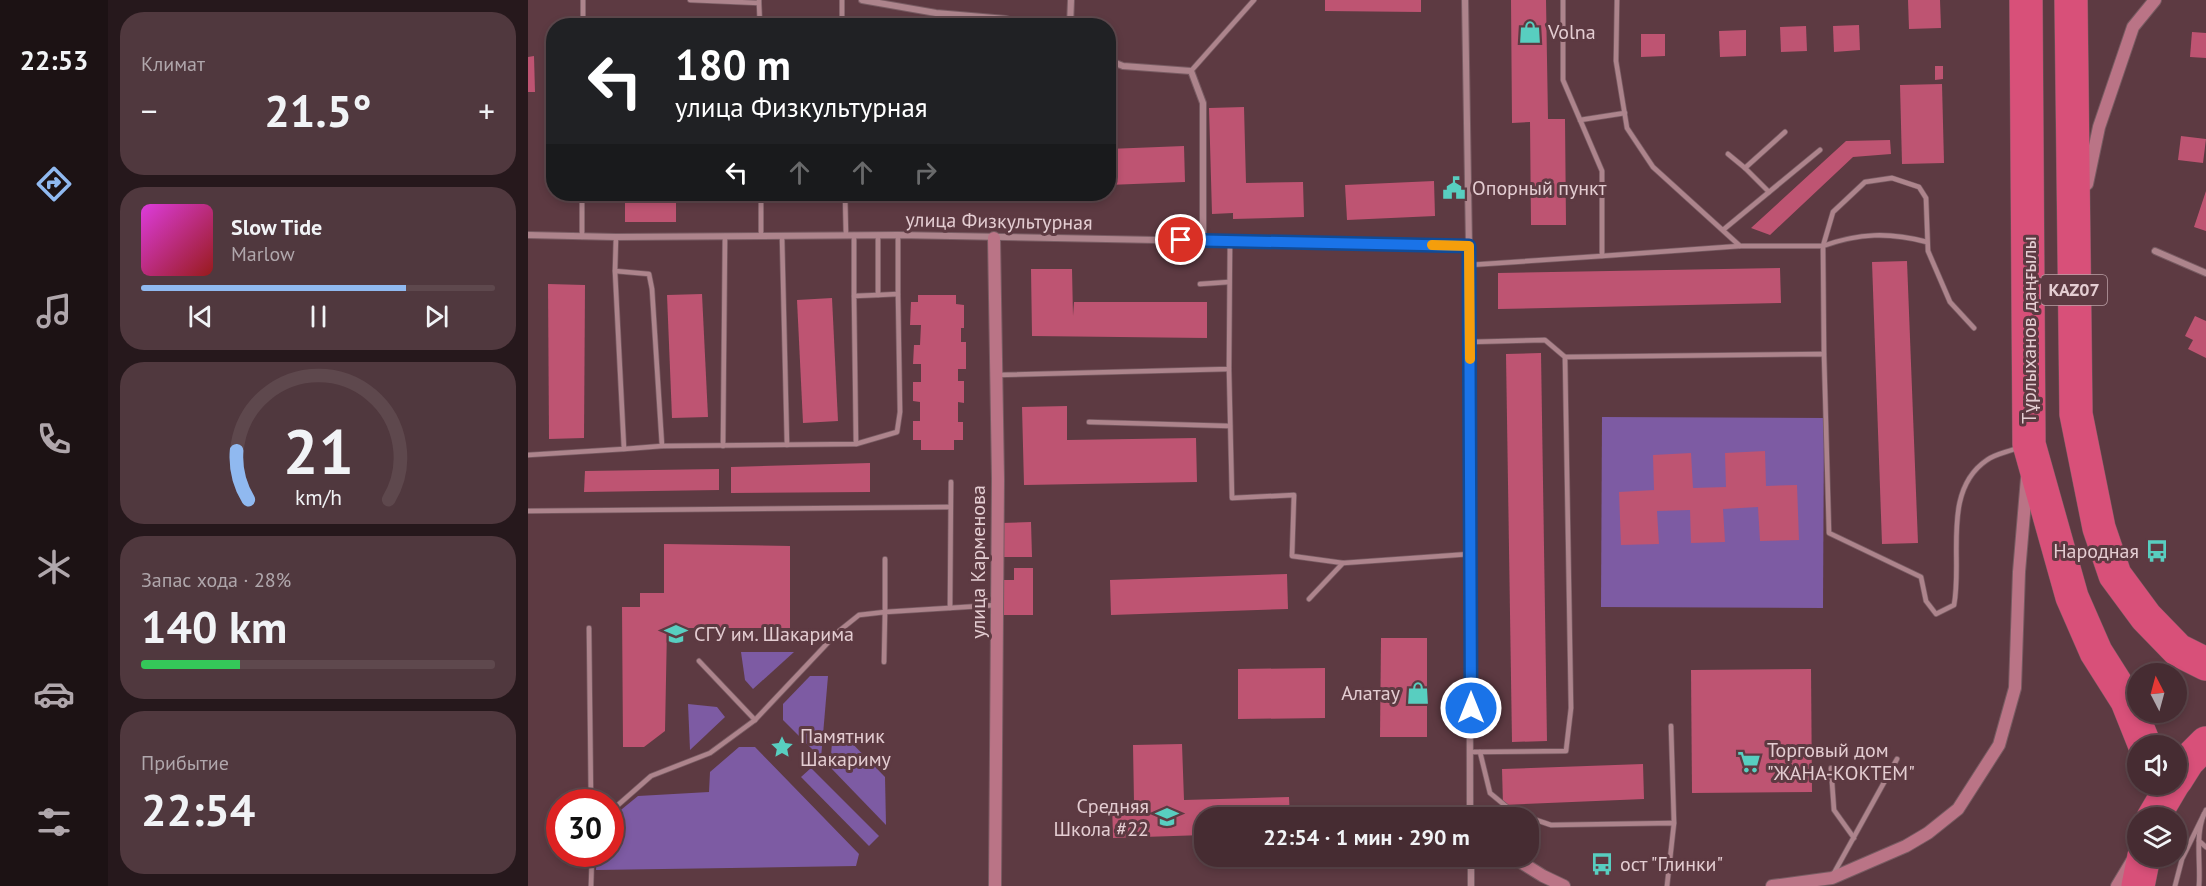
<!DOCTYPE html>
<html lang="ru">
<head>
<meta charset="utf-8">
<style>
	:root { --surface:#462c32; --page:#50383e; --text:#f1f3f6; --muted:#b0a7ac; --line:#5e484d; --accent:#90b9f0 }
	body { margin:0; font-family:"PT Sans",sans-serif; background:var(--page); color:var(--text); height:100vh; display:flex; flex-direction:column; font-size:22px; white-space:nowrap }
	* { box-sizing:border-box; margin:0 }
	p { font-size:20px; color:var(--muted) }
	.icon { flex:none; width:33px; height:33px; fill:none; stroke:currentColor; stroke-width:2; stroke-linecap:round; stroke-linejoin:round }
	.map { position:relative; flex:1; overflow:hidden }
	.drawer { display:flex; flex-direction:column; gap:12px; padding:12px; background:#26181c; width:420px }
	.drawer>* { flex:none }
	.guide { position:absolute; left:18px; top:18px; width:570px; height:183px; border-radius:24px; box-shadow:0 3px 9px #0003,0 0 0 2px var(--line); background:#202124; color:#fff; overflow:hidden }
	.needle { width:39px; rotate:354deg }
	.controls { position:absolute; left:1599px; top:663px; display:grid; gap:12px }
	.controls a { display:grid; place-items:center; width:60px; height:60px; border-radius:50%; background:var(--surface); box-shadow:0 3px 9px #0003,0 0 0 2px var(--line); font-size:30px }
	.speed { position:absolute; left:18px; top:789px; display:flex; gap:12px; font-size:30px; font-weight:700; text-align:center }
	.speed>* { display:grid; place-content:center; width:78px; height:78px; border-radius:50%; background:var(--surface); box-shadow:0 3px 9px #0003,0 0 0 2px var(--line); line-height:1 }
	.speed .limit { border:9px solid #d22; background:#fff; color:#111 }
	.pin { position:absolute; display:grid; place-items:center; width:51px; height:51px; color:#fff; margin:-26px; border:3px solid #fff; border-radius:50%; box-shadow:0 2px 6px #0007 }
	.me { position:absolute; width:66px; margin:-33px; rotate:0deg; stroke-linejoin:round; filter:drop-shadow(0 0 4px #0008) }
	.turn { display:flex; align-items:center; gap:21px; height:126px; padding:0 30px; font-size:27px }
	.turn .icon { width:78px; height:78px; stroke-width:2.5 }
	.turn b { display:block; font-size:42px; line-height:51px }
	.lanes { display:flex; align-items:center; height:57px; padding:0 30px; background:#0003; justify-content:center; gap:30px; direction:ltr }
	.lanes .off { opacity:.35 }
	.big { font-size:45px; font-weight:600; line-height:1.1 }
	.drawer .card { flex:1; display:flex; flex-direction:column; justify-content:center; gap:9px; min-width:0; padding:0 21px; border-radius:24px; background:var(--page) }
	.drawer .dial { align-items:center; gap:0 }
	.dial svg { height:156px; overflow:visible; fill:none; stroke:var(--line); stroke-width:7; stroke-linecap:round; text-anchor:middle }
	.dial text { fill:var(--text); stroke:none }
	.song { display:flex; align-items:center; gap:18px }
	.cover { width:72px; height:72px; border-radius:9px; background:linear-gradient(135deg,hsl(300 70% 55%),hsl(0 70% 35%)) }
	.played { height:6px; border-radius:3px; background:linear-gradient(90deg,var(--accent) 75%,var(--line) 75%) }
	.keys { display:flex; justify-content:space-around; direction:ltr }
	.heat { display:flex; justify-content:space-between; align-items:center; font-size:33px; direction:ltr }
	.charge { height:9px; border-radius:4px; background:linear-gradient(90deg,#34c759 28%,var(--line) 0) }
	.trip { position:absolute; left:666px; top:807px; width:345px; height:60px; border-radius:24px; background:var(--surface); box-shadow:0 3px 9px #0003,0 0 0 2px var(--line); font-weight:600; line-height:60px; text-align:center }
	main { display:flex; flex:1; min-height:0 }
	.dock { display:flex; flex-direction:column; width:108px; justify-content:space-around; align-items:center; background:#1c1214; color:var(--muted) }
	.dock .icon { width:42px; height:42px }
	.dock .current { color:var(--accent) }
	.dock b { font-size:27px; color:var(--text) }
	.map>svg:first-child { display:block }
	.green { fill:#7d5ba3 }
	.building { fill:#be5472 }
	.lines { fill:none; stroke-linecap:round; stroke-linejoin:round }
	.lane-casing { stroke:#785b62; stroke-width:6 }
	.street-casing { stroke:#785b62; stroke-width:8 }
	.secondary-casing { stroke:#785b62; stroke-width:14 }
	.highway-casing { stroke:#785b62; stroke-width:34 }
	.lane { stroke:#ad848c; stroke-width:4.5 }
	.street { stroke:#ad848c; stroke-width:6 }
	.secondary { stroke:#ba7486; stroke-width:12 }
	.highway { stroke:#d85079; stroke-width:33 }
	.route-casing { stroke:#114b97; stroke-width:15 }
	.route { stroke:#1a73e8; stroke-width:10 }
	.slow { stroke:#f59e0b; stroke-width:10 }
	.labels { text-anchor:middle; stroke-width:6; stroke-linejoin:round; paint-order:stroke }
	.shield { fill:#5d3a42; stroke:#bca1a7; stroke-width:1.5 }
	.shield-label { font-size:18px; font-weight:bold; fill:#e4cdd2 }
	.poi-label { font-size:20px; fill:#e4cdd2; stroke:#5d3a42; text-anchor:start }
	.street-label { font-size:20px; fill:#e4cdd2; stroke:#5d3a42 }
</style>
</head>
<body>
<main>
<nav class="dock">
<b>22:53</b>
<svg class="icon current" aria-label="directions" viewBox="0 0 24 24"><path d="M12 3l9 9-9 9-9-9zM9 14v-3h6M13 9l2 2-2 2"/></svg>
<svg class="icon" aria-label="music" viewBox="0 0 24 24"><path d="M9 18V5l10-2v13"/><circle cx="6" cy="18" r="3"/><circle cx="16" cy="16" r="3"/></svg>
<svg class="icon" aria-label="phone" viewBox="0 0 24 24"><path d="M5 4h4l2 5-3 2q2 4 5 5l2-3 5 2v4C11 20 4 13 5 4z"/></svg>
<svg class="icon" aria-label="climate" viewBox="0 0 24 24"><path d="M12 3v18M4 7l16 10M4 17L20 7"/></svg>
<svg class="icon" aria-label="car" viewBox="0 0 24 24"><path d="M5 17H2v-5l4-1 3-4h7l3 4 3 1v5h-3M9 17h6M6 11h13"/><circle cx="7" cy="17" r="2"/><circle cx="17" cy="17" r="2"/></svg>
<svg class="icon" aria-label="filters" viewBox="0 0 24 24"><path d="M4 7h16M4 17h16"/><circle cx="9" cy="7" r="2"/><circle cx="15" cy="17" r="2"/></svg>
</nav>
<section class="drawer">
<div class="card"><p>Климат</p>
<div class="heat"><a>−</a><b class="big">21.5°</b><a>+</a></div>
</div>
<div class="card">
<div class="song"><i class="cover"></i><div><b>Slow Tide</b><p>Marlow</p></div></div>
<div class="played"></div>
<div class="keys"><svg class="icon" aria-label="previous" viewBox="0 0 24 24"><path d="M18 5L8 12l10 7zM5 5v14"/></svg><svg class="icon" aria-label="pause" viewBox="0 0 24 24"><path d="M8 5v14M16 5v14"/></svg><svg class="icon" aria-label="next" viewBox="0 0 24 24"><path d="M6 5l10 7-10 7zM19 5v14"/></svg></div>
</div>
<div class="card dial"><svg viewBox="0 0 100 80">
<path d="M14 69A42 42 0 1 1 86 69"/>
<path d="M14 69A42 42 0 0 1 8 44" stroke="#90b9f0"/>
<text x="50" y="56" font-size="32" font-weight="700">21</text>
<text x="50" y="72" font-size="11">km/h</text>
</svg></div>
<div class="card"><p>Запас хода · 28%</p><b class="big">140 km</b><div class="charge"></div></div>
<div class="card"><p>Прибытие</p><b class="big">22:54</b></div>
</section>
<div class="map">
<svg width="1678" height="886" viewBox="0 0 1678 886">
	<rect width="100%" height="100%" fill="#5d3a42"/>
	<!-- green -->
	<g class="green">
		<path d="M1074 417 1296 418 1295 608 1073 607Z"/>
		<path d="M213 652H266L225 689 217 680Z"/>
		<path d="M282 676H300L293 758 255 720V704Z"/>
		<path d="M160 704 189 707 197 717 162 750Z"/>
		<path d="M314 733 357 777 358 825 302 767 304 743Z"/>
		<path d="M211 747H227L331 854 328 866 68 870 69 854H82L83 818 110 796 181 792 182 772Z"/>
		<path d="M283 768 351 836 341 846 273 777Z"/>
	</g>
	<!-- building -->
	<g class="building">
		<path d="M797 0H893V12L797 11Z"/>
		<path d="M983 0H1018L1020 119H1037L1038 225H1003L1002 122 984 123Z"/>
		<path d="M1380 0H1412L1413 28 1381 29Z"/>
		<path d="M1331 25 1332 50 1306 52 1305 26Z"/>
		<path d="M1278 26 1279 51 1253 52 1252 27Z"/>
		<path d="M1218 30V56L1192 57 1191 31Z"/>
		<path d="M1664 32 1678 33V58L1662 57Z"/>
		<path d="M1113 34H1137V56L1113 57Z"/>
		<path d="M6 56 7 92H0V57Z"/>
		<path d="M1407 66H1415V79L1407 80Z"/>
		<path d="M1414 84 1416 163 1374 164 1372 85Z"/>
		<path d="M716 107 718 183 775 182 776 217 705 219V213L684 214 681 108Z"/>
		<path d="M1653 136 1678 139 1675 163 1650 160Z"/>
		<path d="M1362 140 1363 154 1325 157 1242 235 1223 228 1318 141Z"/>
		<path d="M656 146 657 182 580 185V149Z"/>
		<path d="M906 181 907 216 819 220 817 185Z"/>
		<path d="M1678 191V231L1666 227Z"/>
		<rect x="97" y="194" width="51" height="28"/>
		<path d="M1379 261 1390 543 1354 544 1344 262Z"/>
		<path d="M1252 268 1253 303 970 309V273Z"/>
		<path d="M503 269H544L545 316 546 302H679V338L504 336Z"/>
		<path d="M20 284 57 285 56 438 21 439Z"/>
		<path d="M174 294 180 417 144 418 139 295Z"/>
		<path d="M390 295H428V304L436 305V328H433V342H438V369H430V381H436V403L430 402V422H435V440H426V450H393V440H385V421H392V402L385 401V382H393V364H385L386 345H392L393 325H382L383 302H390Z"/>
		<path d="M304 298 310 421 275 423 269 300Z"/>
		<path d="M1667 316 1678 321V358L1660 349 1665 340 1657 336Z"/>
		<path d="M1013 353 1019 741 984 742 978 354Z"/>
		<path d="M539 406V440L668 438 669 482 496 485 494 407Z"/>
		<path d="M1237 451 1238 486 1269 485 1271 540 1232 541 1230 507 1195 509 1197 542 1163 543 1162 510 1129 511 1131 544 1093 545 1091 492 1126 490 1125 455 1163 453 1165 488 1198 487 1197 453Z"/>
		<path d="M342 463V492L203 493V467Z"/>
		<path d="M191 469V490L56 492 57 471Z"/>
		<path d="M503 522 504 557H474L473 523Z"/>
		<path d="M136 544 262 546V628H139L137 731 116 747H95L94 607H112V593H136Z"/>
		<path d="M486 568H505V615H474V580H486Z"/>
		<path d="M759 574 760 609 583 615 582 580Z"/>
		<path d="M853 638H899V737H852Z"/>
		<path d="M797 668V718L710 719V669Z"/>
		<path d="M1283 669 1284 792 1164 793 1163 670Z"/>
		<path d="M654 744 656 800 761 797 762 818H676V835L585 838 584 803 606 802 605 745Z"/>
		<path d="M1115 764 1116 799 975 805 974 769Z"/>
	</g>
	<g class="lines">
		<!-- lane casing -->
		<g class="lane-casing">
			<g id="lane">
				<path d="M162 0 231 3V0"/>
				<path d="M314 0V26"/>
				<path d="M1089 0 1088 61 1099 128 1125 167 1212 246H1295L1296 354"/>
				<path d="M231 3 232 26"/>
				<path d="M55 26V0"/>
				<path d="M663 71 726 0"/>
				<path d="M1052 120 1097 113"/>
				<path d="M1200 154 1217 168"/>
				<path d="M1241 192 1217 168 1257 132"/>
				<path d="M233 194V236"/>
				<path d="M317 194 318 235"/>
				<path d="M1195 230 1292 150"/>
				<path d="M326 235V296"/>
				<path d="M370 235V294"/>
				<path d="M254 236 259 445"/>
				<path d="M54 237V194"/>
				<path d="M1295 246 1305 212 1337 182 1364 178 1391 187 1398 198 1400 251 1422 302 1446 328"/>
				<path d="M1295 246C1331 233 1361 232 1399 242"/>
				<path d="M1074 256 1212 246"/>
				<path d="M941 265 1074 256V171L1035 80V0"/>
				<path d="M87 271 121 274 124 289 134 446 96 449"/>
				<path d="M672 284 701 282"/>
				<path d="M941 342 1017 340 1037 357 1043 708 1038 751 943 752"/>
				<path d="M1037 357 1296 354 1301 533 1393 577 1398 601 1408 614 1426 605C1435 559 1413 491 1459 460 1467 454 1480 452 1489 448"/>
				<path d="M701 369 704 498 766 495 764 556 815 563"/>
				<path d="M469 375 701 369 702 241"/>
				<path d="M561 422 702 426"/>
				<path d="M328 444 326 296 350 295"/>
				<path d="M134 446 328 444 369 432 372 412 370 294 350 295V235"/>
				<path d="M195 446 197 236"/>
				<path d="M0 455 96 449 87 271 88 237"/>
				<path d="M0 511 422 507"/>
				<path d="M357 559V612L469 605"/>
				<path d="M781 599 815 563 942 554"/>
				<path d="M422 608 423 482"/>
				<path d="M61 628 63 802"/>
				<path d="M171 661 227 720"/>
				<path d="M1143 726 1146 823"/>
				<path d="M952 752 962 793 985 812 1023 825 1146 823 1139 886"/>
				<path d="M1303 768 1306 810 1326 838"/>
				<path d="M82 812 123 776 182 753 227 720 311 631 331 615 357 612 356 662"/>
				<path d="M1671 841 1678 847"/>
				<path d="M1306 873 1369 759"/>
				<path d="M63 886 64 854"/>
				<path d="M1647 886 1654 859 1676 814"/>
				<path d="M1671 886C1673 862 1666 832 1678 810"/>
			</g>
		</g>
		<!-- street casing -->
		<g class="street-casing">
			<g id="street">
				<path d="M334 0 408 13 478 19 503 26"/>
				<path d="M937 0 941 246 942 812"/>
				<path d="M542 26 543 0"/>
				<path d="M580 60 595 66 663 71 675 103V240"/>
				<path d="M0 235 88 237 370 235 941 246"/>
				<path d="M1627 251 1678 273"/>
				<path d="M943 856V886"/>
			</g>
		</g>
		<!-- secondary casing -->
		<g class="secondary-casing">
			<g id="secondary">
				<path d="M1559 184 1571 127 1605 27 1627 0"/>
				<path d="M466 238 470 479 467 886"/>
				<path d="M942 811 947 818"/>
				<path d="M983 856 1015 876 1036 886"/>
				<path d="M1244 886 1304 878 1378 846 1400 833 1430 809 1471 745 1487 688 1491 572 1499 478"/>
				<path d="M1589 886 1604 861"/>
			</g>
		</g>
		<!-- highway casing -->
		<g class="highway-casing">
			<g id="highway">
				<path d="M1498 0 1501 444 1544 597 1568 652 1599 701 1617 746"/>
				<path d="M1543 0 1548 414 1571 528 1587 575 1618 617 1650 650 1678 664"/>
				<path d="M1648 780 1660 761 1678 743"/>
				<path d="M1625 818 1645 784"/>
				<path d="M1610 886 1616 856"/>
			</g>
		</g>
		<!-- lane -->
		<use href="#lane" class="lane"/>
		<!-- street -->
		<use href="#street" class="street"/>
		<!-- secondary -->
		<use href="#secondary" class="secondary"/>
		<!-- highway -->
		<use href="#highway" class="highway"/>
	</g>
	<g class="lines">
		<!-- route casing -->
		<g class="route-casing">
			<path id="route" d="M653 240 941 246 943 708"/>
		</g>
		<!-- route -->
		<use href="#route" class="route"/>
		<!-- slow -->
		<path class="slow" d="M904 245 941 246 942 359"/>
	</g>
	<!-- icons -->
	<defs>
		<g id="shop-bare" transform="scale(1.8)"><path d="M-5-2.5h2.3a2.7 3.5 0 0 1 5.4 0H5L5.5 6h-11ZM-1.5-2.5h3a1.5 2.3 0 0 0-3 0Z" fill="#58cec0" stroke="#5d3a42" stroke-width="2.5" paint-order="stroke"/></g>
		<g id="civic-bare" transform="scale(1.8)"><path d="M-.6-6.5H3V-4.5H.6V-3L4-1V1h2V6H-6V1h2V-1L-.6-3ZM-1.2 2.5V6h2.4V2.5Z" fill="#58cec0" stroke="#5d3a42" stroke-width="2.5" paint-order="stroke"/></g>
		<g id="bus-bare" transform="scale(1.8)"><path d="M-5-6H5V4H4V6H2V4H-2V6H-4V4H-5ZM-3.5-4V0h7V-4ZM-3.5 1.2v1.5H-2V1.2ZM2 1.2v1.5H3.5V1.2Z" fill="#58cec0" stroke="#5d3a42" stroke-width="2.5" paint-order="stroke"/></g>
		<g id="university-bare" transform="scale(1.8)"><path d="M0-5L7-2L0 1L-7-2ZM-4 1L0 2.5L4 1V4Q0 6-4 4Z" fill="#58cec0" stroke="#5d3a42" stroke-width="2.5" paint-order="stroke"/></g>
		<g id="sight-bare" transform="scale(1.8)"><path d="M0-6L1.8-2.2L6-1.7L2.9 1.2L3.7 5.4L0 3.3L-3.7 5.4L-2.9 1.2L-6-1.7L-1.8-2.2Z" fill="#58cec0" stroke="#5d3a42" stroke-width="2.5" paint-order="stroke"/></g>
		<g id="supermarket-bare" transform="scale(1.8)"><path d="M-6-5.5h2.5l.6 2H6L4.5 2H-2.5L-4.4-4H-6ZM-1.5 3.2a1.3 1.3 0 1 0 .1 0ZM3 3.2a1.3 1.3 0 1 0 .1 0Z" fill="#58cec0" stroke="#5d3a42" stroke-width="2.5" paint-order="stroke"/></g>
		<g id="school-bare" transform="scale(1.8)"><path d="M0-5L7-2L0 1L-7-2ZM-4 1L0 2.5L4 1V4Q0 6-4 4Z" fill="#58cec0" stroke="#5d3a42" stroke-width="2.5" paint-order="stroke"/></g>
	</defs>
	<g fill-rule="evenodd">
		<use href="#shop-bare" x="1002" y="32"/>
		<use href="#civic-bare" x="926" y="188"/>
		<use href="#bus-bare" x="1629" y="551"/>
		<use href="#university-bare" x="148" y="634"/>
		<use href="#shop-bare" x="890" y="693"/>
		<use href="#sight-bare" x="254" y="747"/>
		<use href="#supermarket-bare" x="1221" y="762"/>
		<use href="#school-bare" x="639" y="817"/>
		<use href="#bus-bare" x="1074" y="864"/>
	</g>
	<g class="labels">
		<!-- shield labels -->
		<rect class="shield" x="1513" y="275" width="66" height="30" rx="4.5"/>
		<g class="shield-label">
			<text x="1546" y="296">KAZ07</text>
		</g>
		<!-- poi labels -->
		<g class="poi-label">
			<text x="1020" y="39">Volna</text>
			<text x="944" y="195">Опорный пункт</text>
			<text x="1611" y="558" text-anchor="end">Народная</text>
			<text x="166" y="641">СГУ им. Шакарима</text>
			<text x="872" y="700" text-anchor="end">Алатау</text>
			<text x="272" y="743">Памятник<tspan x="272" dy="23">Шакариму</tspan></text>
			<text x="1239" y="757">Торговый дом<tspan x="1239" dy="23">"ЖАНА-КОКТЕМ"</tspan></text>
			<text x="621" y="813" text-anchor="end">Средняя<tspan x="621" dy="23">Школа #22</tspan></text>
			<text x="1092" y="871">ост "Глинки"</text>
		</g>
		<!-- street labels -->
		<g class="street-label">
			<text transform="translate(471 221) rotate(1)" y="7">улица Физкультурная</text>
			<text transform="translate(1501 330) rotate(-90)" y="7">Тұрлыханов даңғылы</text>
			<text transform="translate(450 562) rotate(-90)" y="7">улица Карменова</text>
		</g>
	</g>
</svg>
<div class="controls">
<a><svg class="needle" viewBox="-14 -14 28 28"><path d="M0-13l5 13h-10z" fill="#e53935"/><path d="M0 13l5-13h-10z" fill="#b0a7ac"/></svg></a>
<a><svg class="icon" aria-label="sound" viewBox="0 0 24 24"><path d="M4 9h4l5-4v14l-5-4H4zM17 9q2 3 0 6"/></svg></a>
<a><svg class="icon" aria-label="layers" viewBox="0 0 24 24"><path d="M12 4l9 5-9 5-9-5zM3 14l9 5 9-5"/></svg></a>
</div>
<div class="speed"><div class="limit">30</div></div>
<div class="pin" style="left:653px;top:240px;background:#d93025"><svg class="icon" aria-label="arrive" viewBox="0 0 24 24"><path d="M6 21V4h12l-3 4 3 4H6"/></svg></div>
<svg class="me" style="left:943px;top:708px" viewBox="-20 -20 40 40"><circle r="17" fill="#1a73e8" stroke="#fff" stroke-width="3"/><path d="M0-11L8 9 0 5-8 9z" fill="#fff"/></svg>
<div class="trip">22:54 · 1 мин · 290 m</div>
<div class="guide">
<div class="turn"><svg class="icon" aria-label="left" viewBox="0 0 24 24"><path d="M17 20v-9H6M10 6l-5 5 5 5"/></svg><div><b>180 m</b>улица Физкультурная</div></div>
<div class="lanes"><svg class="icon" aria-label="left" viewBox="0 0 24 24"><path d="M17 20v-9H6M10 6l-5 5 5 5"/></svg><svg class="icon off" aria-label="ahead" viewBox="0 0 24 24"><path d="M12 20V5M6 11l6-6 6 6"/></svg><svg class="icon off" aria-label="ahead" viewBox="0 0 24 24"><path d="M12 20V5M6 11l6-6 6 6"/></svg><svg class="icon off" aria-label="right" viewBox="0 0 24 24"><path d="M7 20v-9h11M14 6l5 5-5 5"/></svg></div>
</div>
</div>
</main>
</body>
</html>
